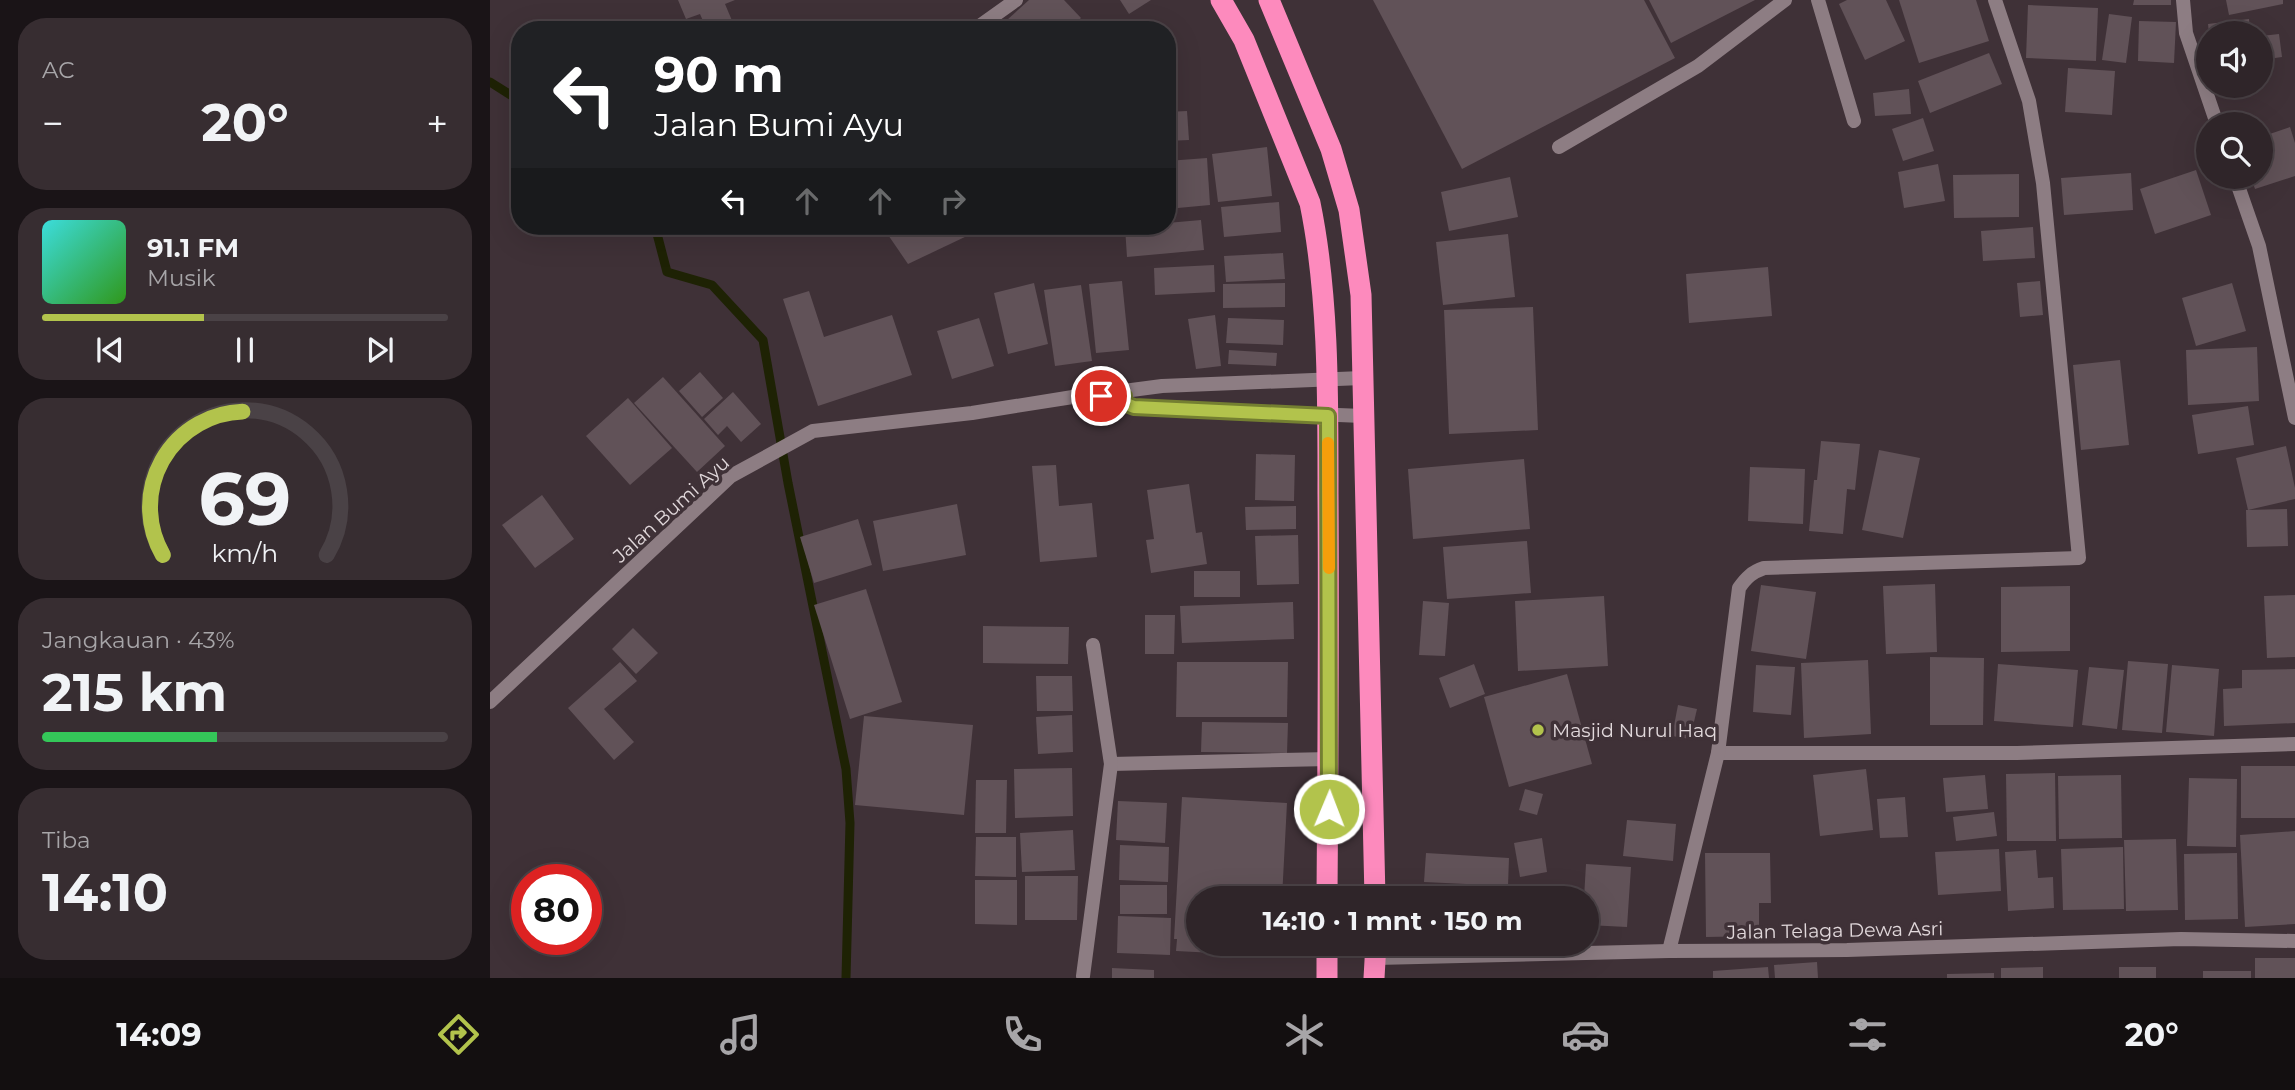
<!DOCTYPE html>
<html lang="id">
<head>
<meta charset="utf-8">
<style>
	:root { --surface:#2f2529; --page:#372d31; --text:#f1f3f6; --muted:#a7a5a8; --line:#4a4246; --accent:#b2c34c }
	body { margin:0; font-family:Montserrat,sans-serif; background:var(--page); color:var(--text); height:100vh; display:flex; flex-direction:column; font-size:26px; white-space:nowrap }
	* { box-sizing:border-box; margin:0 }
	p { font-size:23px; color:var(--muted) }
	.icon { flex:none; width:38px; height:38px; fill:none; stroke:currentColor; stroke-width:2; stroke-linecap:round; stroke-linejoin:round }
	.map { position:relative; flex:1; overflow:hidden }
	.panel { display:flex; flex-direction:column; gap:18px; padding:18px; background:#1a1417; width:490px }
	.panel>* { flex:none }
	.banner { position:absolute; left:21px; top:21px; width:665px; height:214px; border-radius:28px; box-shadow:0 7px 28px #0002,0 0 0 2px var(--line); background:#202124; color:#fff; overflow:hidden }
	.fabs { position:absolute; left:1706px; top:21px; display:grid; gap:14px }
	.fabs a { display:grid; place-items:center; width:77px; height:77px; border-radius:50%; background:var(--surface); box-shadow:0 7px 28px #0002,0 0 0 2px var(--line); font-size:35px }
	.speed { position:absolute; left:21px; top:864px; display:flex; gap:14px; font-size:35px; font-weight:700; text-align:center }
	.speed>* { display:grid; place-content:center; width:91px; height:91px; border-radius:50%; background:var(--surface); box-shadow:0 7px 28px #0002,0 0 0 2px var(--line); line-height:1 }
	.speed .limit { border:10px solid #d22; background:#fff; color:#111 }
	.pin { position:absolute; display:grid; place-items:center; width:60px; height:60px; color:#fff; margin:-30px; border:4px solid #fff; border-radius:50%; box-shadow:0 2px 7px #0007 }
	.me { position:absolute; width:77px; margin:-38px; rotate:1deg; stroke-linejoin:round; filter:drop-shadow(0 0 5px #0008) }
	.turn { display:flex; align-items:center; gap:24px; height:147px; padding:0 28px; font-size:32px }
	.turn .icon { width:91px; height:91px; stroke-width:2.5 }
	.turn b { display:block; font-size:49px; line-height:60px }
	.lanes { display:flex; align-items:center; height:66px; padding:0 28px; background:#0003; justify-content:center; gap:35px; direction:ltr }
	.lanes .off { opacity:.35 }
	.big { font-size:52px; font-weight:700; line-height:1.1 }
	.panel .card { flex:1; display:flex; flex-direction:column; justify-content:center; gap:10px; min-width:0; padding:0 24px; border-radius:28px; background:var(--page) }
	.panel .dial { align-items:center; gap:0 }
	.dial svg { height:182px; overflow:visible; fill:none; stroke:var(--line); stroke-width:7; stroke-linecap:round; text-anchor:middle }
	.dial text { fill:var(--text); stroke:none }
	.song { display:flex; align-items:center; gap:21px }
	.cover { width:84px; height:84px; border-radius:10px; background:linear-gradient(135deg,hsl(180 70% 55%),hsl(110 70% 35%)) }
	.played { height:7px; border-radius:4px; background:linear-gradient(90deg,var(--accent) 40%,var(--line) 40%) }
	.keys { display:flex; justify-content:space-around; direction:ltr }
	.heat { display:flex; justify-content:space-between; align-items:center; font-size:38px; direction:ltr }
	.charge { height:10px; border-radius:5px; background:linear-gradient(90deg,#34c759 43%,var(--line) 0) }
	.trip { position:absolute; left:696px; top:886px; width:413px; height:70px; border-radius:35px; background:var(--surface); box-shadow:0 7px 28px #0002,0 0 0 2px var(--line); font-weight:700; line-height:70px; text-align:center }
	.dock { display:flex; height:112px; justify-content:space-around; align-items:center; background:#130f10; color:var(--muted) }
	.dock .icon { width:49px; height:49px }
	.dock .selected { color:var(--accent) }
	.dock b { font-size:32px; color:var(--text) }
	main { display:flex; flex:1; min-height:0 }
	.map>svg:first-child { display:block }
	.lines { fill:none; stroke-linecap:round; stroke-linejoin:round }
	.stream { stroke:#1e2204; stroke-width:9 }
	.building { fill:#615258 }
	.street { stroke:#8d7d83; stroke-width:14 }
	.highway { stroke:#fd8abd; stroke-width:21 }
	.route-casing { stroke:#747f31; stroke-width:18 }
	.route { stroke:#b2c34c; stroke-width:12 }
	.slow { stroke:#f59e0b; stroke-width:12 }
	.poi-dot { fill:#b2c34c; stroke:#3f3137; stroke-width:2.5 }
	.labels { text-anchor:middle; stroke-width:7; stroke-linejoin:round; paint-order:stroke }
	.street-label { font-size:19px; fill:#e1d8db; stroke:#3f3137 }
	.poi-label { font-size:19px; fill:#e1d8db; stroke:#3f3137; text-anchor:start }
</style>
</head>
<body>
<main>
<section class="panel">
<div class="card"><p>AC</p>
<div class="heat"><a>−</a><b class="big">20°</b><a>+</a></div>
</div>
<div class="card">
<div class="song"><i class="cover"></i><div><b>91.1 FM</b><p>Musik</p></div></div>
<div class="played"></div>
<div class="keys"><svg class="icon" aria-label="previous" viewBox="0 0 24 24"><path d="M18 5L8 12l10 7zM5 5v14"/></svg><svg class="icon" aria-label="pause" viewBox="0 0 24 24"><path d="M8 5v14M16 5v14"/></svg><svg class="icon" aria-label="next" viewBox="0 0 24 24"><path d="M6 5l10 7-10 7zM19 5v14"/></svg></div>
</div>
<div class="card dial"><svg viewBox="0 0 100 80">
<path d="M14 69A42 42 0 1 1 86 69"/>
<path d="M14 69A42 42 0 0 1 49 6" stroke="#b2c34c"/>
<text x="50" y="56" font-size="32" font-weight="700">69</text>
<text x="50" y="72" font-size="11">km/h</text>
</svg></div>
<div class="card"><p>Jangkauan · 43%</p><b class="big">215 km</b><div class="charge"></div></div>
<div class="card"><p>Tiba</p><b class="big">14:10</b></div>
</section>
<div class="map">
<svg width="1805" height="978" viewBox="0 0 1805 978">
	<rect width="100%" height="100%" fill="#3f3137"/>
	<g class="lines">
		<!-- stream -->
		<g class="stream">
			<path d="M0 82 30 101"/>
			<path d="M165 226 177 272 222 285 273 340 298 483 356 769 360 823 356 978"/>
		</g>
	</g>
	<!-- building -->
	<g class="building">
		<path d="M188 0H245L235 4 246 30H217L210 14 196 19Z"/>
		<path d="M539 0H574L591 18 578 30H506Z"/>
		<path d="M630 0H661L639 14Z"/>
		<path d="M883 0H1154L1185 58 972 169Z"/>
		<path d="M1159 0H1265L1181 43Z"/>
		<path d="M1357 0H1396L1415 41 1375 60 1349 4Z"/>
		<path d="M1409 0H1486L1499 41 1429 63Z"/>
		<path d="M1644 0H1681V5H1643Z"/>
		<path d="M1736 0H1793V4L1739 15Z"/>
		<path d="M1538 5 1608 8 1606 61 1536 58Z"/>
		<path d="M1619 14 1642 17 1636 63 1612 60Z"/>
		<path d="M1759 19 1760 33H1719L1718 24Z"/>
		<path d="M1649 21 1686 22 1684 63 1648 61Z"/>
		<path d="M1789 34 1792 57 1771 60V36Z"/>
		<path d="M1499 53 1512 84 1440 113 1428 81Z"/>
		<path d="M1578 68 1625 71 1622 115 1575 112Z"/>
		<path d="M1419 89 1421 114 1385 116 1383 93Z"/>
		<path d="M697 111 699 140 677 141V112Z"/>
		<path d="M1433 118 1444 151 1413 161 1402 129Z"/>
		<path d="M1800 127 1805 143V176L1765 189 1761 177H1771V137Z"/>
		<path d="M777 147 782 196 728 202 722 154Z"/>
		<path d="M717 158 720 205 677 209V161Z"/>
		<path d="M1448 164 1455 201 1414 208 1408 172Z"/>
		<path d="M1706 170 1721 215 1665 234 1650 189Z"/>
		<path d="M1641 173 1643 210 1574 215 1571 178Z"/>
		<path d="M1529 174V217L1464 218 1463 175Z"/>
		<path d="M1020 177 1028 217 959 231 951 192Z"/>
		<path d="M789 202 791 232 734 237 731 207Z"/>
		<path d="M711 220 714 250 637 257 635 227 677 226V223Z"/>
		<path d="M392 226H498L418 264Z"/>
		<path d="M1543 227 1545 258 1493 261 1491 231Z"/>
		<path d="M1018 234 1025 297 953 305 946 242Z"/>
		<path d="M793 253 795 279 736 282 734 256Z"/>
		<path d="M724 265 725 292 665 295 664 268Z"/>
		<path d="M1278 267 1282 316 1199 323 1196 274Z"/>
		<path d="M632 281 639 350 606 353 599 284Z"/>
		<path d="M1550 281 1553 315 1530 317 1527 283Z"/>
		<path d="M544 283 558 344 518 354 504 293Z"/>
		<path d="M795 283V307L733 308V284Z"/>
		<path d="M1742 283 1756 331 1706 346 1692 298Z"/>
		<path d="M591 285 602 361 565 366 554 290Z"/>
		<path d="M319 291 334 337 402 315 422 375 328 406 293 299Z"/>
		<path d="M1043 307 1048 430 959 434 954 310Z"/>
		<path d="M725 315 731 366 706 369 698 319Z"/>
		<path d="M489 318 504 366 462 379 447 331Z"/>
		<path d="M738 318 794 320 793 345 736 343Z"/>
		<path d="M1767 347 1769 401 1698 405 1696 350Z"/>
		<path d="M739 350 787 353 786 366 738 364Z"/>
		<path d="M1630 360 1639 445 1591 450 1583 365Z"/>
		<path d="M210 372 233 398 212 417 189 391Z"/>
		<path d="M173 377 235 446 207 472 144 403Z"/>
		<path d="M243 392 271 424 251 442 237 426 228 435 214 419Z"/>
		<path d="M138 398 182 448 140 485 96 436Z"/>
		<path d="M1758 406 1764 445 1708 454 1702 415Z"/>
		<path d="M1331 441 1370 444 1365 490 1357 489 1353 534 1319 531 1324 480H1327Z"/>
		<path d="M1796 446 1805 488V499L1758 510 1746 458Z"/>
		<path d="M1389 450 1430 458 1413 538 1372 530Z"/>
		<path d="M766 454 805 455 804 501 765 500Z"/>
		<path d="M1034 459 1040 529 923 539 918 469Z"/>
		<path d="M566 465 569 506 602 503 607 557 550 562 542 466Z"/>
		<path d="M1260 467 1315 469 1313 524 1258 521Z"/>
		<path d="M699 484 706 533 712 532 717 564 661 573 656 540 664 539 657 490Z"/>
		<path d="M52 495 84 539 45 568 12 525Z"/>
		<path d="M467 504 476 555 393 571 383 521Z"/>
		<path d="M806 506V529L756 530 755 507Z"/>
		<path d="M1797 509 1798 546 1757 547 1756 510Z"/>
		<path d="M368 519 382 565 324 583 310 537Z"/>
		<path d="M808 535 809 584 767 585 765 536Z"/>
		<path d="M1037 541 1041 593 957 599 953 547Z"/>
		<rect x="704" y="571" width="46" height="26"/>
		<path d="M1445 584 1447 652 1396 654 1393 586Z"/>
		<path d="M1271 585 1326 592 1316 659 1261 651Z"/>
		<path d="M1580 586V651L1511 652V587Z"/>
		<path d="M376 589 412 702 360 719 324 605Z"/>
		<path d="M1805 595V657L1777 658 1774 596Z"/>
		<path d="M1114 596 1118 666 1028 671 1025 601Z"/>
		<path d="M933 601 959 603 955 656 929 655Z"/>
		<path d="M803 602 804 639 692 643 690 606Z"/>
		<path d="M655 615H685L684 654H655Z"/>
		<path d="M493 626 579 627 578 664 493 663Z"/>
		<path d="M143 628 168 653 146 674 122 649Z"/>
		<path d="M1440 657 1494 658 1493 725H1440Z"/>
		<path d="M1378 660 1381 734 1314 738 1311 663Z"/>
		<path d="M1638 661 1678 664 1672 733 1632 730Z"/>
		<path d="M130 662 147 681 114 709 144 742 124 760 78 708Z"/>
		<path d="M687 662H798L797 717H686Z"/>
		<path d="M984 664 995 694 960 708 949 678Z"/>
		<path d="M1508 664 1588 670 1583 727 1504 721Z"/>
		<path d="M1266 665 1305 667 1301 715 1263 712Z"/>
		<path d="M1682 665 1729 669 1724 736 1676 732Z"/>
		<path d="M1599 667 1634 670 1627 729 1592 725Z"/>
		<path d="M1805 669V723L1734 726 1733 689 1752 688V670Z"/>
		<path d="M1077 674 1102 764 1019 787 994 697Z"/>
		<path d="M546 676H582L583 711H547Z"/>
		<path d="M1188 705 1207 709 1200 739 1182 736Z"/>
		<path d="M582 715 583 752 548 754 546 717Z"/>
		<path d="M374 716 483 725 474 815 365 805Z"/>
		<path d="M712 722 798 723 797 753 711 752Z"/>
		<rect x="1751" y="766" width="54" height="52"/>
		<path d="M582 768 583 816 525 818 524 769Z"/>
		<path d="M1376 769 1383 830 1330 836 1323 775Z"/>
		<path d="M1565 773 1566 841H1517L1516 774Z"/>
		<path d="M1495 775 1498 809 1456 812 1453 778Z"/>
		<path d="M1631 775 1632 838 1569 839 1568 776Z"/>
		<path d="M1699 778 1747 779 1746 847 1697 846Z"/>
		<path d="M486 780H517L516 833H485Z"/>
		<path d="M1035 789 1053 794 1047 815 1029 810Z"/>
		<path d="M692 797 797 803 792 898H709V943H763V955L686 951 687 939H684Z"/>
		<path d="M1415 797 1418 837 1390 838 1387 799Z"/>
		<path d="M628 801 677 803 675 843 626 840Z"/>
		<path d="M1504 812 1507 836 1466 841 1463 817Z"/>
		<path d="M1137 820 1186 824 1183 861 1133 856Z"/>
		<path d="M583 830 585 870 532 872 530 833Z"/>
		<path d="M1805 831V924L1755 927 1750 835Z"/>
		<path d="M486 837H526V877L485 876Z"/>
		<path d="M1052 838 1057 872 1030 877 1024 843Z"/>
		<path d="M1686 839 1688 910 1636 911 1634 840Z"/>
		<path d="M630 845 679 847 678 882 629 880Z"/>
		<path d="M1633 847 1634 909 1573 910 1571 849Z"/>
		<path d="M1509 849 1511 891 1448 895 1445 852Z"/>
		<path d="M1546 850 1548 878 1563 877 1564 908 1518 911 1515 852Z"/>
		<path d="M936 853 1019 858 1018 886 934 882Z"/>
		<path d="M1215 853H1280L1281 903H1269V936L1216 937Z"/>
		<path d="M1747 853 1748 919 1695 920 1694 854Z"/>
		<path d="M1096 864 1141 867 1137 927 1097 925V898H1094Z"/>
		<path d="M535 876H588L587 920H535Z"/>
		<path d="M485 880H527V925L485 924Z"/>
		<rect x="630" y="885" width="47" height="29"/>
		<path d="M966 891 1020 892V898H966Z"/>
		<path d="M628 916 681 918 680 955 627 953Z"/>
		<rect x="1765" y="958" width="40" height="20"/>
		<path d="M1327 962 1328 978H1285L1284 965Z"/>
		<path d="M1278 967 1279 978H1223V971Z"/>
		<path d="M1553 967V978H1511V968Z"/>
		<rect x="1629" y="967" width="37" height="11"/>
		<path d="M622 968 664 970V978H622Z"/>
		<rect x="1713" y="971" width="48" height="7"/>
		<path d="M1504 973V978H1457V974Z"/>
	</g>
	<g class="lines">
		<!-- street -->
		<g class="street">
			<path d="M1328 0 1364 121"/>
			<path d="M1693 0 1696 33 1727 124"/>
			<path d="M484 30 526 0"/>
			<path d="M1069 147 1208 66 1295 0"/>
			<path d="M1745 177 1769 246 1805 418"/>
			<path d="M872 378 672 386 634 391V403L644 407 873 416"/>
			<path d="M0 702 241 476 323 431 482 413 589 396H634"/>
			<path d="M1228 753H1527L1805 744"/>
			<path d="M621 764 840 759"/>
			<path d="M1179 951 1228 753 1249 588C1256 578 1262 572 1274 568L1589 558 1553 183 1539 101 1505 0"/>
			<path d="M886 958 1179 951 1357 950 1691 939 1805 941"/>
			<path d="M593 976 621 764 603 645"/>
		</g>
		<!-- highway -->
		<g class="highway">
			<path d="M731 0 754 40 820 203C839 295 838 400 838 494 839 629 838 763 837 898"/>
			<path d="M779 0 841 149 859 210 871 295 885 898"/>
			<path d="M837 978V943"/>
			<path d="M884 978 886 943"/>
		</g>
	</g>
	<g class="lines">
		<!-- route casing -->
		<g class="route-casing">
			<path id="route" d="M611 396H634V403L644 407 838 416 839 809"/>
		</g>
		<!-- route -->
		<use href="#route" class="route"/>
		<!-- slow -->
		<path class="slow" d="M838 443 839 568"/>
	</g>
	<!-- markers -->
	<circle class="poi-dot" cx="1048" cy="730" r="7"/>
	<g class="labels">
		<!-- street labels -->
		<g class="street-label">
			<text transform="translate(181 509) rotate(-42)" y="7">Jalan Bumi Ayu</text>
			<text transform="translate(1345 930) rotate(-1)" y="7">Jalan Telaga Dewa Asri</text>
		</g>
		<!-- poi labels -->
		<g class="poi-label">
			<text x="1062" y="737">Masjid Nurul Haq</text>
		</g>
	</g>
</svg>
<div class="fabs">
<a><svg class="icon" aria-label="sound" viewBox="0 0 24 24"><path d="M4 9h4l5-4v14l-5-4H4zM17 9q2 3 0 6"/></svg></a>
<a><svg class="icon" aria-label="search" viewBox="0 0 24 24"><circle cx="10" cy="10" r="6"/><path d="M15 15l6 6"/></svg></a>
</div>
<div class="speed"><div class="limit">80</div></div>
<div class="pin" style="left:611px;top:396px;background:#d93025"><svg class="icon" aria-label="arrive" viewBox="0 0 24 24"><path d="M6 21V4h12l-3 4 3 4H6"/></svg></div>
<svg class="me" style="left:839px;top:809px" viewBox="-20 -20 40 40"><circle r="17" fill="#b2c34c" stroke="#fff" stroke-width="3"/><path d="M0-11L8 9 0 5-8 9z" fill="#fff"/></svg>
<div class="trip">14:10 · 1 mnt · 150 m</div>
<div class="banner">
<div class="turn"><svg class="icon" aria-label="left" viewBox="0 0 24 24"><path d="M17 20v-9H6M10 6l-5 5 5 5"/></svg><div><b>90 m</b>Jalan Bumi Ayu</div></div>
<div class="lanes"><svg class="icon" aria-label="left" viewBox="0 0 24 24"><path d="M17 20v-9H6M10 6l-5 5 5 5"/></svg><svg class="icon off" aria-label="ahead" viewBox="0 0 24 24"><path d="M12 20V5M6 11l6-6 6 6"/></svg><svg class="icon off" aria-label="ahead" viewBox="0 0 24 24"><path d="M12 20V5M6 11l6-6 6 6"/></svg><svg class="icon off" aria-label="right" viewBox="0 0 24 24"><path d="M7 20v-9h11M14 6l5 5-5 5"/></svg></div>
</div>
</div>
</main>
<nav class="dock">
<b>14:09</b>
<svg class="icon selected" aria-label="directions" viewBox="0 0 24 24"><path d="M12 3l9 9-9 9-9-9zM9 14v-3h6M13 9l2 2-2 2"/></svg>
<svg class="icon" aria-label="music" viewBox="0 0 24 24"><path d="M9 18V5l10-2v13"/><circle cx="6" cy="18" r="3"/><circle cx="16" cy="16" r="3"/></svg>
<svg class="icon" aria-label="phone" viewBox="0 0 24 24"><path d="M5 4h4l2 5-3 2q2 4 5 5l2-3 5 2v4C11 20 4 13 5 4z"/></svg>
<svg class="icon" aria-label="climate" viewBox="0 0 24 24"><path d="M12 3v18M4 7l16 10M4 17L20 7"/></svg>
<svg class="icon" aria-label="car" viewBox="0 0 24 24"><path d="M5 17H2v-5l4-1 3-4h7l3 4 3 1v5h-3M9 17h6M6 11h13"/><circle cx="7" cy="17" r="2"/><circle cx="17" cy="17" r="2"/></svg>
<svg class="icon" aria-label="filters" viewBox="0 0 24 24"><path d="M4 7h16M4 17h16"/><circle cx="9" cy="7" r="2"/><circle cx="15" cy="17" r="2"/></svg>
<b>20°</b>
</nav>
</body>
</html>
